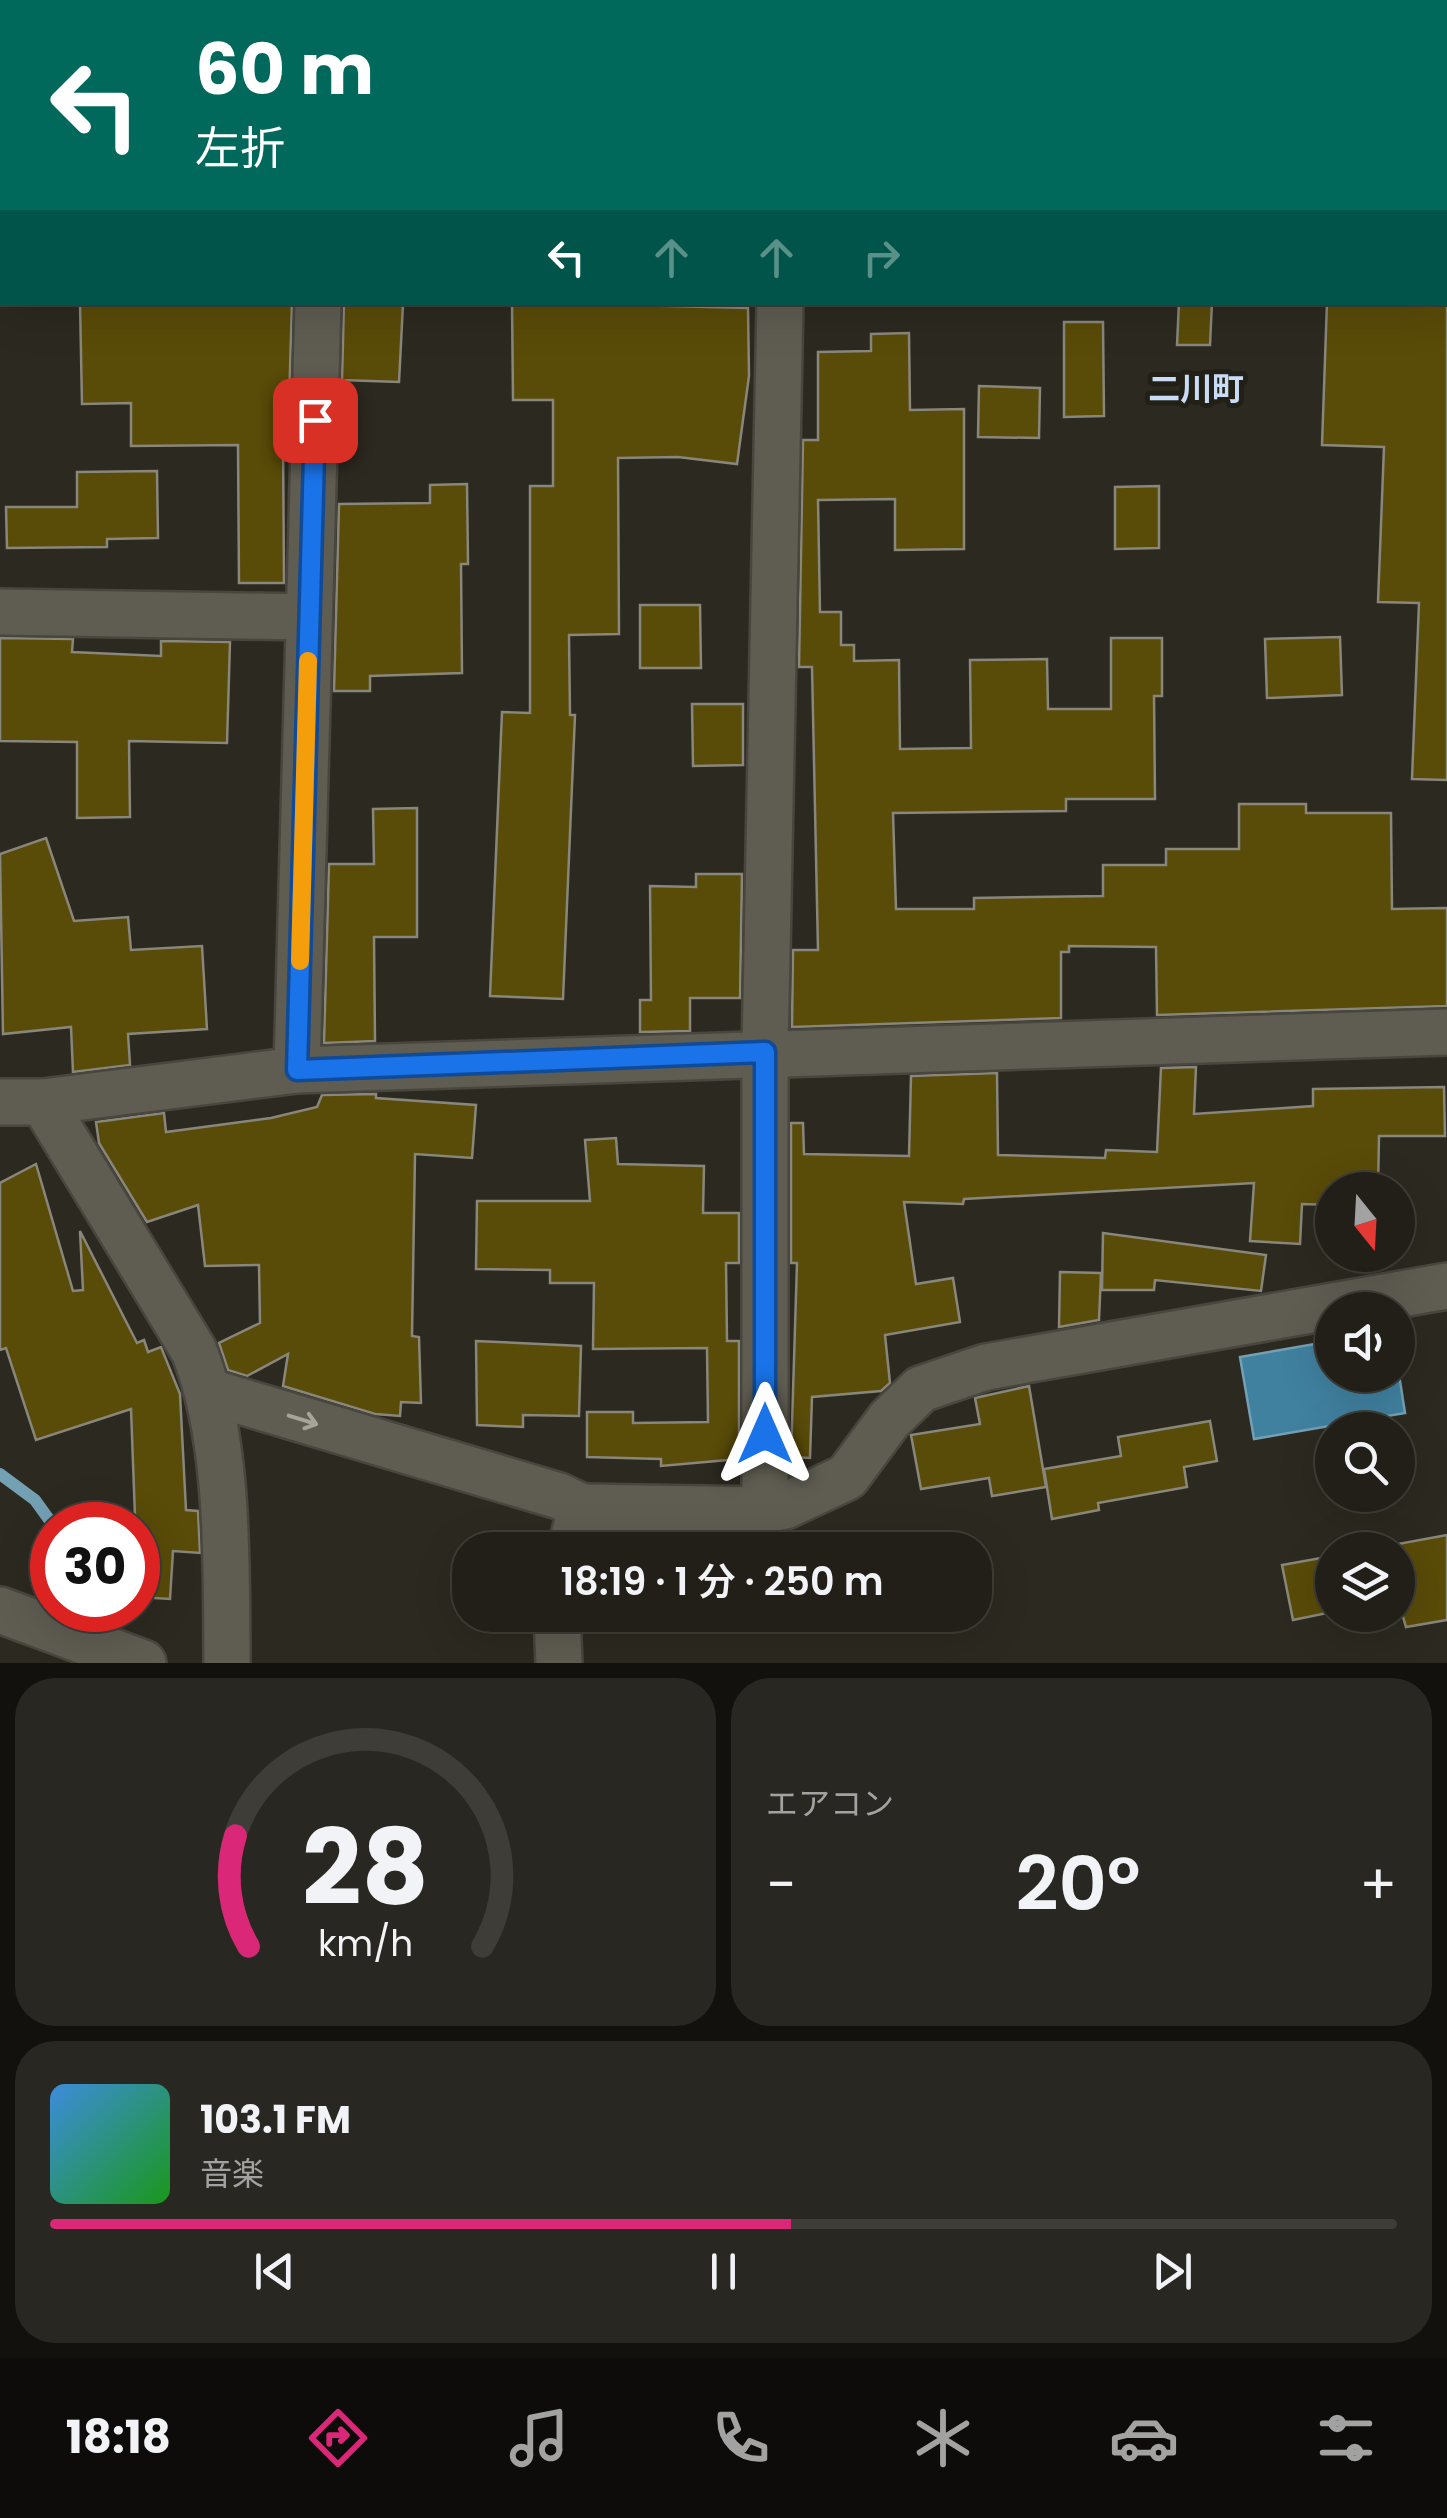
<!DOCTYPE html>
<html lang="ja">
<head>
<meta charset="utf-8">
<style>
	:root { --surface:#211f18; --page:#292721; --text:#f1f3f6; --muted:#a2a2a2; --line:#3e3d37; --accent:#db2777 }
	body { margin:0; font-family:Poppins,"Noto Sans JP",sans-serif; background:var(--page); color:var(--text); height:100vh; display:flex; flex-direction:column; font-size:38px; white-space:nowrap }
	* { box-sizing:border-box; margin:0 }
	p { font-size:32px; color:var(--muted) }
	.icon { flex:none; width:55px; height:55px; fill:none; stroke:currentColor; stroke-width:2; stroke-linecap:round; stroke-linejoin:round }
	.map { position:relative; height:1663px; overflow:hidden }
	.drawer { display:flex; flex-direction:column; gap:15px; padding:15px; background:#12110d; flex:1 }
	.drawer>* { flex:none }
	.top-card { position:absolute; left:0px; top:0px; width:1448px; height:305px; box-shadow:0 10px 40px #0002,0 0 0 2px var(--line); background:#00695c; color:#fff; overflow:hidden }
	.needle { width:65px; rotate:162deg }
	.buttons { position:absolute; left:1315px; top:1172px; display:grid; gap:20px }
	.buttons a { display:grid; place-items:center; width:100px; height:100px; border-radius:50%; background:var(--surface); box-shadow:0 10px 40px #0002,0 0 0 2px var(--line); font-size:50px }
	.speed { position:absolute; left:30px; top:1502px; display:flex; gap:20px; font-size:50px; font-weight:700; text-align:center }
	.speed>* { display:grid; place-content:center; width:130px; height:130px; border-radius:50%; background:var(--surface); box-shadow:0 10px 40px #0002,0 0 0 2px var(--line); line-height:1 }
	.speed .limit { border:15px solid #d22; background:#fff; color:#111 }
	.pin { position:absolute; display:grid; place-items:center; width:85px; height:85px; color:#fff; margin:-42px; border-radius:20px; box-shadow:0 5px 15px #0006 }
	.me { position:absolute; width:110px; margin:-55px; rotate:0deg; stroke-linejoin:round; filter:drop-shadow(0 0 8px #0008) }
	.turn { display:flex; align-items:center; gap:35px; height:210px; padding:0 30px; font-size:45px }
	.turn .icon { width:130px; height:130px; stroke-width:2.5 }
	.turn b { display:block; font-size:70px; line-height:85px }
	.lanes { display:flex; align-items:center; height:95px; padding:0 30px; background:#0003; justify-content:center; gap:50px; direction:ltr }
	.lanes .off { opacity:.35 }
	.big { font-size:75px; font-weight:600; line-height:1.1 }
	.drawer .widget { flex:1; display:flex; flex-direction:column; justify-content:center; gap:15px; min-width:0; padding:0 35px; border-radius:40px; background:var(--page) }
	.drawer .dial { align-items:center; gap:0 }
	.dial svg { height:260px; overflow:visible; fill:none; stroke:var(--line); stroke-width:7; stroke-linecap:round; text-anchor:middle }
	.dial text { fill:var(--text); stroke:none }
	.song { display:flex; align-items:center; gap:30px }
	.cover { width:120px; height:120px; border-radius:15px; background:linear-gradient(135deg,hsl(210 70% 55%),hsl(120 70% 35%)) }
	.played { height:10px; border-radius:5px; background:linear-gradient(90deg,var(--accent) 55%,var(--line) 55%) }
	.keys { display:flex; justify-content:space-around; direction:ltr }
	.heat { display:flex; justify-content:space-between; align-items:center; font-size:55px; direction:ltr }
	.drawer .tiles { flex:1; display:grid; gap:15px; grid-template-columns:1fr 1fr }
	.widget:last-child { grid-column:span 2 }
	.trip { position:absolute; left:452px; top:1532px; width:540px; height:100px; border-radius:40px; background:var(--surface); box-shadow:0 10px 40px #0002,0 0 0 2px var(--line); font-weight:600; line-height:100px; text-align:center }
	.menu { display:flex; height:160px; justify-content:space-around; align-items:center; background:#0d0c0a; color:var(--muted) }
	.menu .icon { width:70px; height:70px }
	.menu .on { color:var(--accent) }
	.menu b { font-size:45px; color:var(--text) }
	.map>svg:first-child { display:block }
	.water { fill:#4081a0; stroke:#74a0b4; stroke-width:2.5 }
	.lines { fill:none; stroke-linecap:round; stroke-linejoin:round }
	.stream { stroke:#74a0b4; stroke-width:12 }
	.building { fill:#594b08; stroke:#89867b; stroke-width:2.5 }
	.minor-casing { stroke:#48463e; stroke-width:50 }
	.minor { stroke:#5f5d52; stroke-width:45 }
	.oneway { stroke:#a6a49b }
	.route-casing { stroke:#114b97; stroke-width:25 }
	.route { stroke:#1a73e8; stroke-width:18 }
	.slow { stroke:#f59e0b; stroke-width:18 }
	.labels { text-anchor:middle; stroke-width:10; stroke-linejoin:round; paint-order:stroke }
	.quarter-label { font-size:32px; font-weight:bold; fill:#c9dcf5; stroke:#222016 }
</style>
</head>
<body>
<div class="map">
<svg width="1447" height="1663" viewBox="0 0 1447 1663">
	<rect width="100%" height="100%" fill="#2c2920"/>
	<!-- water -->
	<path class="water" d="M1332 1341V1375H1398V1368L1405 1413 1254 1439 1240 1357Z"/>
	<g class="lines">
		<!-- stream -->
		<g class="stream">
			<path d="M0 1474 35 1500 53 1525"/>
			<path d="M88 1610 89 1636"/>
		</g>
	</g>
	<!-- building -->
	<g class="building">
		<path d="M292 302 288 436H283L284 583H239L238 445 131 446V403L82 404 80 303Z"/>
		<path d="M344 302 403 304 399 382 342 380Z"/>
		<path d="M512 302 748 308 749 376 737 464 678 457 618 458 619 634 569 635 570 715H575L563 999 490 996 502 712 530 713V486H553V400H513Z"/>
		<path d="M1179 302H1212L1210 345H1177Z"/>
		<path d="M1327 302H1447V780L1412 779 1419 603 1378 602 1384 447 1322 445Z"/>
		<path d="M1064 322H1103L1104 416 1064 417Z"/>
		<path d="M909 333 910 410 964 409V549L895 550V499L818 500 820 612H841V645H854V661L899 660 900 749 971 748 970 660 1047 659 1048 709H1111V638H1162V696H1154L1155 799H1066V811L893 813 896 909H974V898L1103 896V865H1166V849H1239V804H1306V813H1391L1392 909 1447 908V1006L1157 1015 1156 947 1069 946V952H1061V1018L792 1027 793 950H818L812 667H799L803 440H818V352L871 351V334Z"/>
		<path d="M979 386 1040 388 1039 438 978 437Z"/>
		<path d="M157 471 158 538 107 539V547L7 548 6 507H77V472Z"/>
		<path d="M467 484 468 564H461L462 673 370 676V691H334L339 504 430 503V485Z"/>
		<path d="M1159 486V548L1115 549V487Z"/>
		<path d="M640 605H700L701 668H640Z"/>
		<path d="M1340 637 1342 695 1267 698 1265 639Z"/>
		<path d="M0 638 73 639 72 652 161 656V641L230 642 227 743 129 741 130 817 77 818V742L0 741Z"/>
		<path d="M692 704H743V765L693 766Z"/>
		<path d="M417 808V937H374L375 1041 324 1043 329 864H374L373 809Z"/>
		<path d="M46 838 74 921 128 917 131 950 202 946 207 1029 128 1034 130 1065 73 1072 71 1027 3 1034 0 854Z"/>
		<path d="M696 874H742L740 998H690V1031L640 1032V1000H651L650 886 696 887Z"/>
		<path d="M1196 1067 1194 1114 1313 1106V1089L1444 1087 1445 1136H1379L1378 1190H1332V1205L1302 1204 1300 1244 1250 1241 1254 1183 964 1199 963 1204 904 1202 916 1284 953 1278 960 1322 885 1335 890 1383 881 1391 812 1397 810 1458 791 1457 797 1263H791V1123H803L804 1154 909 1156 911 1076 997 1073 998 1155 1105 1158 1106 1150 1157 1152 1161 1068Z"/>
		<path d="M376 1094V1098L476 1105 472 1158 415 1154 412 1336 419 1337 421 1403 401 1402 400 1416 375 1414 283 1386 288 1354 247 1376 228 1370 219 1343 260 1323 259 1265 205 1266 198 1205 147 1222 99 1143 96 1122 164 1113 166 1132 271 1118 317 1107 322 1095Z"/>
		<path d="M616 1138 618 1164 704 1166 703 1213H739V1263H726L727 1341H739V1459L661 1466V1459L587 1457V1412H633V1423L708 1422 707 1348 593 1349 594 1283H550V1270L476 1269 477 1201H590L585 1140Z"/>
		<path d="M36 1164 73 1291 83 1290 80 1231 137 1343 144 1340 148 1352 161 1347 180 1394 186 1510 198 1511 200 1553 173 1551 170 1599 138 1597 131 1409 36 1440 6 1348 0 1350V1183Z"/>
		<path d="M1103 1233 1266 1255 1261 1291 1155 1280 1154 1290H1102Z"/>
		<path d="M1060 1272 1101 1273 1099 1320 1059 1327Z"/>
		<path d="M476 1341 581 1346 579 1416 523 1415V1427L477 1425Z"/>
		<path d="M1029 1386 1046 1487 992 1496 989 1478 921 1489 911 1435 980 1424 975 1398Z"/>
		<path d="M1210 1421 1217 1461 1184 1467 1187 1487 1098 1503 1099 1510 1052 1519 1044 1469 1121 1456 1118 1437Z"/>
		<path d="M1447 1535V1620L1406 1627 1398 1600V1544Z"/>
		<path d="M1332 1556V1612L1293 1620 1282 1565Z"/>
	</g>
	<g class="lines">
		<!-- minor casing -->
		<g class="minor-casing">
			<g id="minor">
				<path d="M287 2V0"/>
				<path d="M0 123H2"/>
				<path d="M1445 172H1447"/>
				<path d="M0 612 309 617"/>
				<path d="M297 1070 318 302"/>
				<path d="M0 1102H43L297 1070 1447 1032"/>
				<path d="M43 1102 194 1351C230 1442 226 1565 227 1663"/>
				<path d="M210 1392 559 1496 582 1507"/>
				<path d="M765 1510V1052L780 302"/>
				<path d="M570 1550 582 1507 765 1510 785 1506 847 1477 889 1420 921 1389 986 1367 1447 1286"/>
				<path d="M0 1610 143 1663"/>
				<path d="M557 1615 559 1663"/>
			</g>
		</g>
		<!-- minor -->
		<use href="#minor" class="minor"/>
	</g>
	<!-- one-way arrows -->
	<defs><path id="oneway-shaft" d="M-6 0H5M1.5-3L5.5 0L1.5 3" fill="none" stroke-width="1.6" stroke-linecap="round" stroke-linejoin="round" transform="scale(2.5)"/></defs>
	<use class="oneway" href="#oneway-shaft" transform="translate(303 1420) rotate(17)"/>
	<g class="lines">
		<!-- route casing -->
		<g class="route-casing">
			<path id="route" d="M315 420 297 1070 765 1052V1434"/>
		</g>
		<!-- route -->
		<use href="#route" class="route"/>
		<!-- slow -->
		<path class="slow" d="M300 961 308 661"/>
	</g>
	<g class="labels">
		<!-- quarter labels -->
		<g class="quarter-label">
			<text x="1196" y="400">二川町</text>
		</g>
	</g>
</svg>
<div class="buttons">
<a><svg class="needle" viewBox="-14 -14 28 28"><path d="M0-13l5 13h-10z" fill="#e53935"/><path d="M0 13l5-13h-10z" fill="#a2a2a2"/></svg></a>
<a><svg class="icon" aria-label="sound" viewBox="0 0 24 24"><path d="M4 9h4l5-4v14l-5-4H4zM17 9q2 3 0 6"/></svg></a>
<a><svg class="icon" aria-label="search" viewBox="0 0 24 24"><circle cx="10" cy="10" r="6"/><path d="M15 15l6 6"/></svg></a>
<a><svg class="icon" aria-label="layers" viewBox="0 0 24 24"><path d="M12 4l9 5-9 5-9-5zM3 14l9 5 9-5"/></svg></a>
</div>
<div class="speed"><div class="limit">30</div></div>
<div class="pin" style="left:315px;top:420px;background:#d93025"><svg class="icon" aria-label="arrive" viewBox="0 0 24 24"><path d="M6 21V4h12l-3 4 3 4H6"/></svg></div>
<svg class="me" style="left:765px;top:1434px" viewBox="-20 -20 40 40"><path d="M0-17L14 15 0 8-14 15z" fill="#1a73e8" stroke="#fff" stroke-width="4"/></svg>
<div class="trip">18:19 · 1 分 · 250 m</div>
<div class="top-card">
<div class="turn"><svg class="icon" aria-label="left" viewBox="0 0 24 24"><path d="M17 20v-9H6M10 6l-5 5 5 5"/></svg><div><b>60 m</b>左折</div></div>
<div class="lanes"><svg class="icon" aria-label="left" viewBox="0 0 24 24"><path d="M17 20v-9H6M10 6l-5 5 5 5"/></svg><svg class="icon off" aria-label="ahead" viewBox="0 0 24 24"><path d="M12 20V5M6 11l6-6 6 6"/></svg><svg class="icon off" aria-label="ahead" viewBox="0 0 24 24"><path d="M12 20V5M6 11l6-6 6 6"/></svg><svg class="icon off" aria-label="right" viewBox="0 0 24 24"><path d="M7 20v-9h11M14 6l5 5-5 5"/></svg></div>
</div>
</div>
<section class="drawer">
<div class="tiles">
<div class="widget dial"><svg viewBox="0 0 100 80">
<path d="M14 69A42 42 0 1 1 86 69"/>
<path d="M14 69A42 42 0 0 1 10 35" stroke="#db2777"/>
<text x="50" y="56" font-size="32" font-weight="700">28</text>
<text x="50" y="72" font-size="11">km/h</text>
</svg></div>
<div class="widget"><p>エアコン</p>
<div class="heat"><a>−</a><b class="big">20°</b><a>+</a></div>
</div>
<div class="widget">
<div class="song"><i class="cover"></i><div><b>103.1 FM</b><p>音楽</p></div></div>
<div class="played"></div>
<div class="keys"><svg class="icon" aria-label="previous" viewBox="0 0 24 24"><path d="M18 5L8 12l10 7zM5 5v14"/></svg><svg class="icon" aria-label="pause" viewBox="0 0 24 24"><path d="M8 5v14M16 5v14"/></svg><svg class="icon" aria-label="next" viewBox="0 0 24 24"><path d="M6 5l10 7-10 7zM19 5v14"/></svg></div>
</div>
</div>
</section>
<nav class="menu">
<b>18:18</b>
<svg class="icon on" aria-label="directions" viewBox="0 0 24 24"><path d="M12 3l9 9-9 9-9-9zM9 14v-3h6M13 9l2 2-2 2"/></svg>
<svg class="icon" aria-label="music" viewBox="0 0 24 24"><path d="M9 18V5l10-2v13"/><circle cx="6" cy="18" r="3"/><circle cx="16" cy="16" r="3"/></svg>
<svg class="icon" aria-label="phone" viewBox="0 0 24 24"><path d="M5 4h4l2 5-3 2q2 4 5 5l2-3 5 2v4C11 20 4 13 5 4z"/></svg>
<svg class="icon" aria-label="climate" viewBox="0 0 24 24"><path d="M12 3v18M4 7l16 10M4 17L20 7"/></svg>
<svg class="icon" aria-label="car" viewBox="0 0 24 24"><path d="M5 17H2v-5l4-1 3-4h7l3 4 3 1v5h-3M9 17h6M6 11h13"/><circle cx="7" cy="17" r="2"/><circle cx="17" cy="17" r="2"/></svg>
<svg class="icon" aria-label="filters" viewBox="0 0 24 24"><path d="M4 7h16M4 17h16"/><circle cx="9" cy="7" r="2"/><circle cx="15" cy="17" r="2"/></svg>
</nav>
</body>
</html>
